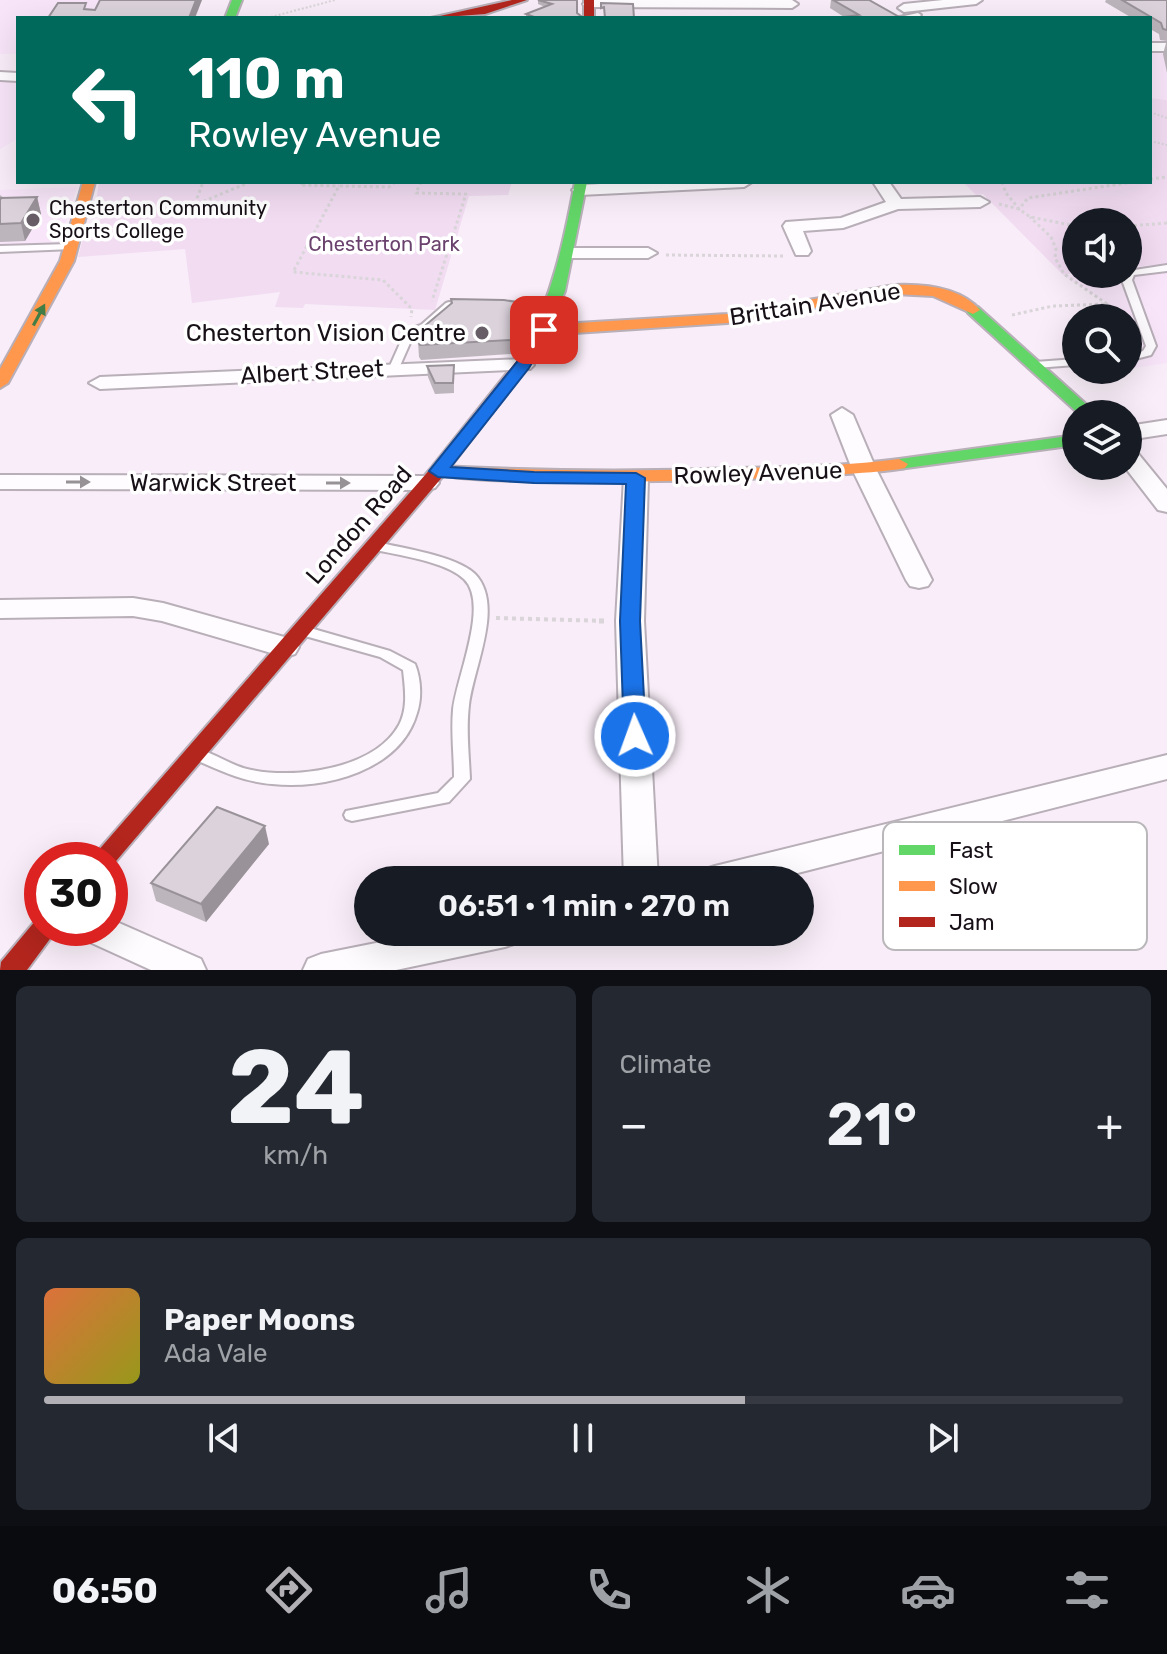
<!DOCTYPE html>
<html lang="en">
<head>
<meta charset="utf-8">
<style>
	:root { --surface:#171b24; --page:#242831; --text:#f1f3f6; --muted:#9ea1a6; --line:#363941; --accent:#b2b0b5 }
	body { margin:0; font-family:Rubik,sans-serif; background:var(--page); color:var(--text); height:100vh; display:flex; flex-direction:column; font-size:30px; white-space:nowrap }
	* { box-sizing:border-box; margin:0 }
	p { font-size:26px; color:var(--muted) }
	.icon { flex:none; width:44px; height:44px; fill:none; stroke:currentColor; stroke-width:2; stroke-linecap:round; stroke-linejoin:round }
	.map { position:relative; height:970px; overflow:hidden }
	.side { display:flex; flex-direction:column; gap:16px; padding:16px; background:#0d0f14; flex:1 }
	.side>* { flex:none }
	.guide { position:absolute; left:16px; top:16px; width:1136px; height:168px; border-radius:0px; box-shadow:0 8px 32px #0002; background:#00695c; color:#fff; overflow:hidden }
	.tools { position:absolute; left:1062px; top:208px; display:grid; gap:16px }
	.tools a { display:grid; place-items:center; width:80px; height:80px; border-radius:50%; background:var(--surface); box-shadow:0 8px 32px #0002; font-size:40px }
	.speed { position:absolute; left:24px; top:842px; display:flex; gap:16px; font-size:40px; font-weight:700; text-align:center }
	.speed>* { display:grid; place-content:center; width:104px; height:104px; border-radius:50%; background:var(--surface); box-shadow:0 8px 32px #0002; line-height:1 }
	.speed .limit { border:12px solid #d22; background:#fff; color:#111 }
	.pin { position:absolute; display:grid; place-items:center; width:68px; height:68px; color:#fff; margin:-34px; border-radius:16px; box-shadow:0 4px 12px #0006 }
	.me { position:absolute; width:88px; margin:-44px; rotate:358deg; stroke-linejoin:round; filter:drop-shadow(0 0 6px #0008) }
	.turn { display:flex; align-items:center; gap:28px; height:168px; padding:0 40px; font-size:36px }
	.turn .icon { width:104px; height:104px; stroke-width:2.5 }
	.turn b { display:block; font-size:56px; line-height:68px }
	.big { font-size:60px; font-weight:600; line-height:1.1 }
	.side .widget { flex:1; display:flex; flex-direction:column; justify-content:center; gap:12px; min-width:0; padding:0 28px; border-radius:12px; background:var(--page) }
	.side .dial { align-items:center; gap:0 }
	.dial b { font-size:104px; line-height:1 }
	.song { display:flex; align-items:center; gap:24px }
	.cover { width:96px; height:96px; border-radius:12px; background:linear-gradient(135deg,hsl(20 70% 55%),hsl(60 70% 35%)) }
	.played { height:8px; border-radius:4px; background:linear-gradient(90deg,var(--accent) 65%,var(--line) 65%) }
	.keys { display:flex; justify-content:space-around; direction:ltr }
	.heat { display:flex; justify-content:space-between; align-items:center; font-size:44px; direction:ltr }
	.side .tiles { flex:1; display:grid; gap:16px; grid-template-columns:1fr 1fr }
	.widget:last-child { grid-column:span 2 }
	.trip { position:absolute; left:354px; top:866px; width:460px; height:80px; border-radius:40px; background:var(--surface); box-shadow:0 8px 32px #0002; font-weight:600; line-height:80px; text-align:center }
	.dock { display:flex; height:128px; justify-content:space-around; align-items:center; background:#090b0e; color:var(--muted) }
	.dock .icon { width:56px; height:56px }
	.dock .current { color:var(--accent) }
	.dock b { font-size:36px; color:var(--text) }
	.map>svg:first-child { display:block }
	.built { fill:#f8e5f9 }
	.green { fill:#f2dcf2 }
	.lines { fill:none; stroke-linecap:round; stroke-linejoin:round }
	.lane-casing { stroke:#b8afb8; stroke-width:4 }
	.street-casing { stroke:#b8afb8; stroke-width:4 }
	.fast-casing { stroke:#b8afb8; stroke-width:4 }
	.slow-casing { stroke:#b8afb8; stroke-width:4 }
	.jam-casing { stroke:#b8afb8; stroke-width:4 }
	.path-far3 { stroke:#d9d5d9; stroke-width:2; stroke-dasharray:2 2; stroke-linecap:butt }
	.path-far2 { stroke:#d9d5d9; stroke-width:3; stroke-dasharray:3 3; stroke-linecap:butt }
	.path-far1 { stroke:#d9d5d9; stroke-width:4; stroke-dasharray:4 4; stroke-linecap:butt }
	.path { stroke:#d9d5d9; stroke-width:5; stroke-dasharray:5 5; stroke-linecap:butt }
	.lane { fill:#fefcfe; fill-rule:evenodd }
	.street { fill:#fefcfe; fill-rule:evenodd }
	.fast { fill:#63d668; fill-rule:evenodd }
	.slow { fill:#ff974d; fill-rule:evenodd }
	.jam { fill:#b3261e; fill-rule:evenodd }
	.wall { fill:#bcb5bc }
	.shaded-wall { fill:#999399 }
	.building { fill:#dbd2db; stroke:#999399; stroke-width:2 }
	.oneway { fill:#417d44 }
	.oneway2 { fill:#969296 }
	.route { fill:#1a73e8; stroke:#114b97; stroke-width:2 }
	.poi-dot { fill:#665d66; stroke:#fff; stroke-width:3 }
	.labels { text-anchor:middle; stroke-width:7; stroke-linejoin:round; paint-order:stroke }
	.far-poi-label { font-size:20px; fill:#171017; stroke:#fff; text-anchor:start }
	.far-park-label { font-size:20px; fill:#6b426e; stroke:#fff }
	.street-label { font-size:24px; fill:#171017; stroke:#fff }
	.poi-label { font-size:24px; fill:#171017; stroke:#fff; text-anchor:end }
	.key { fill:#fff; stroke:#b9b7b9; stroke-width:2 }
	.key-label { font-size:22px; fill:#171017 }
</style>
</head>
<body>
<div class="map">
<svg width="1167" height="970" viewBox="0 0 1167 970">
	<rect width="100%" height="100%" fill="#f8edf8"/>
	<!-- built -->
	<g class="built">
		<path d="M0 0H202L195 18H18V54H0Z"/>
		<path d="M1150 53 1167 54V100L1150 98Z"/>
		<path d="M0 80H18V138L0 149Z"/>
		<path d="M77 187 57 250 0 252V190Z"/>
		<path d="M1167 264V363L1128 369V351L1136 350 1126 315 1063 275 1128 274V267Z"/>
	</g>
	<!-- green -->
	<g class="green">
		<path d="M1150 98 1167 100V264L1128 267V222H1076V273L1063 275 983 194 976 195 963 182H1150Z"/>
		<path d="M99 182H512L508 195 469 196 435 310 305 304 303 308 275 307 280 292 192 303 185 249 78 257 82 242 103 216 95 209Z"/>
	</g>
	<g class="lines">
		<!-- lane casing -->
		<g class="lane-casing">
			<g id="lane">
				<path d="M918 13 921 15 920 16 895 18Z"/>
				<path d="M70 244 73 245V249L0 252V246Z"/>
				<path d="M1167 265V271L1134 275 1132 280 1156 346 1151 355 1128 361V355L1143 351 1146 346 1122 280 1125 274H1128V271Z"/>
				<path d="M449 302 452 303V307L429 329 414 334 399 368 394 371 390 370 389 368 406 330 421 325 446 303Z"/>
				<path d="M1076 359V365L1035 368 1030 365 1035 362Z"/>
				<path d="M376 542C402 548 457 556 475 574 505 605 473 668 469 705 466 730 469 754 470 779L449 802 352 821 346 819 344 815 346 811 438 793 454 777C454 755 451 732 453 710 456 678 490 604 464 579 445 561 397 555 371 549L370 546 371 543Z"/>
				<path d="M303 626 390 651 415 664C421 679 422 698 417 713 401 770 326 790 272 784 244 782 221 771 196 760L193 756 196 752 201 750C217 755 231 765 247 769 292 780 374 770 399 725 408 708 405 689 403 670L380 657 298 634 296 631 298 628Z"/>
			</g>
		</g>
		<!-- street casing -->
		<g class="street-casing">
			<g id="street">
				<path d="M589 0H792L798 4 792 8 585 7 583 4Z"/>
				<path d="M943 0H982L976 4 904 12 898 8 904 4Z"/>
				<rect x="1150" y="43" width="17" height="8"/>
				<path d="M0 72 18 73V81L0 80Z"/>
				<path d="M641 182H752L744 187 580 195 572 190 580 185Z"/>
				<path d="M873 182H889L901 199 980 197 989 202 980 207 898 209 843 228 803 231 811 251 808 255H796L783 226 786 222 841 218 886 202Z"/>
				<path d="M569 248H648L657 253 648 258H563L560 254Z"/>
				<path d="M523 359 534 365 530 369 100 389 89 383 100 377Z"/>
				<path d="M842 408 853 415 876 469 932 580 928 586 919 588 910 586 906 580 852 469 831 415Z"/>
				<path d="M1167 420V434L1128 440V426Z"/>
				<path d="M1128 449 1136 451 1167 489V512L1158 510 1124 466H1128Z"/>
				<path d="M636 471 644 473 648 478 644 621 658 880H624L616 621 624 478 628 473Z"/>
				<path d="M0 475 427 476 435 478 439 483 435 488 427 490 0 489Z"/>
				<path d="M133 598 163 603 295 640 299 647 295 654 285 657 162 621 133 616 0 618V600Z"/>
				<path d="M1167 755V779L770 880H698L703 870 715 866Z"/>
				<path d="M110 919 201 959 206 970H151L83 939 78 928H110Z"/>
				<path d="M431 932H522L517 943 505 947 396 970H303L308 959 321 954Z"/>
			</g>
		</g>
		<!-- fast casing -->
		<g class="fast-casing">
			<g id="fast">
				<path d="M232 0H242L235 18H225Z"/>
				<path d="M575 182H587L565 291 539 352 536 355H526L523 352C552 298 564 241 575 182Z"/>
				<path d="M973 306 978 307 1097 414H1079L968 313 966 310Z"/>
				<path d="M1076 435V445L899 469 890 464 899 459Z"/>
			</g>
		</g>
		<!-- slow casing -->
		<g class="slow-casing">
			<g id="slow">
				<path d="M83 182H95L74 261 8 383 0 388V369L60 261Z"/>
				<path d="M895 285C924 284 960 287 980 310L973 314 933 296 895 294 727 323 544 335 536 330 544 325 727 314Z"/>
				<path d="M899 459 908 464 905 468C858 479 449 491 429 471L438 466C539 471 639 472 739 468 793 467 846 466 899 459Z"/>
			</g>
		</g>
		<!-- jam casing -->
		<g class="jam-casing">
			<g id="jam">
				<path d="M512 0H527L485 14 431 18Z"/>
				<rect x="584" y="0" width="10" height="18"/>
				<path d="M531 347 539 352 444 475 111 867 110 860H90L432 467 526 349Z"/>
				<path d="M42 918V928H58L27 970H0L1 962 36 920Z"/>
			</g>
		</g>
		<!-- path-far3 -->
		<g class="path-far3">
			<path d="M267 18 335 0"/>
			<path d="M1150 112 1167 118"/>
			<path d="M1150 141 1167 145"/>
		</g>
		<!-- path-far2 -->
		<g class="path-far2">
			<path d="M1150 179 1167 177"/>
			<path d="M302 182 300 185 339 186"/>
			<path d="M395 182 389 187 339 186 293 272 383 280 412 309 411 317"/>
			<path d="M421 182 416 193 466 194 432 301"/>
			<path d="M1002 182 1006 193 1019 209 1028 198 1133 182"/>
			<path d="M195 204 203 182"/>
			<path d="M999 204 1019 209 1030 217 1076 226"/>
			<path d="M103 213 185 209 250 182"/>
			<path d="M1128 226 1167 223"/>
			<path d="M666 255 785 256"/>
			<path d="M1012 315 1053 306 1107 304 1064 274 1055 258 1056 249 1051 237 1030 217"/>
		</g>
		<!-- path-far1 -->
		<path class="path-far1" d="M496 618 608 621"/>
		<!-- path -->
		<path class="path" d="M599 621H608"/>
		<!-- lane -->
		<use href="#lane" class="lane"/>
		<!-- street -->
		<use href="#street" class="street"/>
		<!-- fast -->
		<use href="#fast" class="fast"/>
		<!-- slow -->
		<use href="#slow" class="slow"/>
		<!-- jam -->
		<use href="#jam" class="jam"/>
	</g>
	<!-- wall -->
	<g class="wall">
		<path d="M538 0 577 13 581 18H526V14L545 7 538 4Z"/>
		<path d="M831 0H869L901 18 844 17 830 8Z"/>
		<path d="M1106 0H1167V41L1160 40 1159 34 1150 29V18H1132L1105 2Z"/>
		<path d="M1166 43H1167V73L1163 54Z"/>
		<path d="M0 195 4 198 37 197 41 214 25 241 0 242Z"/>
		<path d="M451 299 531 319 511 354 421 360 419 357 418 342 451 304Z"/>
		<path d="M427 366 454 376V393L435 394 428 377Z"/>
		<path d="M269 844 206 922 156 901 151 883Z"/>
	</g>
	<!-- shaded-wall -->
	<g class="shaded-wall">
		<path d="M196 0H202L195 18H189Z"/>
		<path d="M37 197 41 214 25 241 21 223Z"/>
		<path d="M530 304 531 319 511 354V340Z"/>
		<path d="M265 826 269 844 206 922 201 904Z"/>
	</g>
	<!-- building -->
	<g class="building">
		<path d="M100 0H196L189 18H48L58 3H86L84 9 95 10Z"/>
		<path d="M538 0H577V13L581 16 576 18H537L526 14 552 4Z"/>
		<path d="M833 0H869L901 18H836L859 15Z"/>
		<path d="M1122 0H1167V30L1163 29 1161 23Z"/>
		<path d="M601 3 633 4 634 18H605L604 7 601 8Z"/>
		<path d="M37 197 21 223 0 224V200L1 198Z"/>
		<path d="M451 299 504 300 530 304 511 340 420 345 418 342 421 329 452 303Z"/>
		<path d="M454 365 453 383H435L427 366Z"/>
		<path d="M217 807 265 826 201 904 151 883Z"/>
	</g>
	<!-- one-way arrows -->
	<defs><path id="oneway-solid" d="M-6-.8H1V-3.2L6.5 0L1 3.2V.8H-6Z" transform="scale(2)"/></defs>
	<use class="oneway" href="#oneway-solid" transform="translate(39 315) rotate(-62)"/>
	<g class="oneway2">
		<use href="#oneway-solid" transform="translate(78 482)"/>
		<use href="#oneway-solid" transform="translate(338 483)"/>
	</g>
	<!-- route -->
	<path class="route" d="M544 326 552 330 529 368 451 467 534 472 636 473 645 478 640 621 646 736 643 742 635 745 627 742 624 736 620 621 626 484 534 483 438 477 429 471 517 362 539 327Z"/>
	<!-- markers -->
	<g class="poi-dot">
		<circle cx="33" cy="220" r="8"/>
		<circle cx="482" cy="333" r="8"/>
	</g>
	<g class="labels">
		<!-- far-poi labels -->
		<g class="far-poi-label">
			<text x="49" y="215">Chesterton Community<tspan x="49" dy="23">Sports College</tspan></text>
		</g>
		<!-- far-park labels -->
		<g class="far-park-label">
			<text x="384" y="251">Chesterton Park</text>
		</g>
		<!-- street labels -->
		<g class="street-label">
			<text transform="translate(815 304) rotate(-9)" y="8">Brittain Avenue</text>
			<text transform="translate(312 372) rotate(-3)" y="8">Albert Street</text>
			<text transform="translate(758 473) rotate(-2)" y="8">Rowley Avenue</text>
			<text x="213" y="491">Warwick Street</text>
			<text transform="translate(359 525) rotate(-49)" y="8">London Road</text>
		</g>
		<!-- poi labels -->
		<g class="poi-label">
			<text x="466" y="341">Chesterton Vision Centre</text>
		</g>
	</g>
	<!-- legend -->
	<rect x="883" y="822" width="264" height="128" rx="12" class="key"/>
	<rect x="899" y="845" width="36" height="10" fill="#63d668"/>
	<rect x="899" y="881" width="36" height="10" fill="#ff974d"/>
	<rect x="899" y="917" width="36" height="10" fill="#b3261e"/>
	<g class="key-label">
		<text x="949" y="858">Fast</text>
		<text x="949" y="894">Slow</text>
		<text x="949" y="930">Jam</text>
	</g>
</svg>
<div class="tools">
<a><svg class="icon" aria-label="sound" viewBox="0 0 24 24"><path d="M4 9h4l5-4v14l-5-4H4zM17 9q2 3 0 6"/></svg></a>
<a><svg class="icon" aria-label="search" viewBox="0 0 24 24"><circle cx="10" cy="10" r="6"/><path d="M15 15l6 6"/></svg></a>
<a><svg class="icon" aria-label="layers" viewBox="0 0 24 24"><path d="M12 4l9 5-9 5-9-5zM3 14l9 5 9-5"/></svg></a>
</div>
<div class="speed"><div class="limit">30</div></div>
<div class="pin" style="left:544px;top:330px;background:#d93025"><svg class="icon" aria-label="arrive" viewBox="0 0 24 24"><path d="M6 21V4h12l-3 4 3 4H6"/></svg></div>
<svg class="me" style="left:635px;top:736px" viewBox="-20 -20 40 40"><circle r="17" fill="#1a73e8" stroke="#fff" stroke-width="3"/><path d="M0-11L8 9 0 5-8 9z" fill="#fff"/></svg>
<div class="trip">06:51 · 1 min · 270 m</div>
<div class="guide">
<div class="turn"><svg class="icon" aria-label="left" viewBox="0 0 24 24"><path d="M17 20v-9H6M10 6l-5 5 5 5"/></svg><div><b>110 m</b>Rowley Avenue</div></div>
</div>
</div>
<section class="side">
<div class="tiles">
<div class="widget dial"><b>24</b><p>km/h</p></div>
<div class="widget"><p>Climate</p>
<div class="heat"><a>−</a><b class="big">21°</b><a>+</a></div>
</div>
<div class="widget">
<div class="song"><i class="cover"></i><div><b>Paper Moons</b><p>Ada Vale</p></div></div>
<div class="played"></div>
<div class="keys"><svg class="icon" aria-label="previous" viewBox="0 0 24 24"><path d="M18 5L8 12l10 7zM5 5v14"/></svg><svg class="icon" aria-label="pause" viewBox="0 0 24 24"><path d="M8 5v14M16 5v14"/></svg><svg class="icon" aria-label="next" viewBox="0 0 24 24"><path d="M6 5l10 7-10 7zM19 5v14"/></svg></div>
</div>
</div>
</section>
<nav class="dock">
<b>06:50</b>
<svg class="icon current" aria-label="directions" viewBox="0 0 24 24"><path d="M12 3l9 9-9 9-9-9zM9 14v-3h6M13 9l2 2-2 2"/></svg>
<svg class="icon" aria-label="music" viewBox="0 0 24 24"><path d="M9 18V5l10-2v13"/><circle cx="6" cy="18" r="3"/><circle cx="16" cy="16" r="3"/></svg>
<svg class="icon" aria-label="phone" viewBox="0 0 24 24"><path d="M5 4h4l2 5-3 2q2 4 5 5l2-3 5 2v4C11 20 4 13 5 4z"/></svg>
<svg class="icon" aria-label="climate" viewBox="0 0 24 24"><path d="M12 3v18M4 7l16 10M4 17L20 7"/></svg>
<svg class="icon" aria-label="car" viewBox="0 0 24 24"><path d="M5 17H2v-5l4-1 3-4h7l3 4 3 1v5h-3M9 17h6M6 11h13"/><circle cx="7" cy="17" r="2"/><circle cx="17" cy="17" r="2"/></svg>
<svg class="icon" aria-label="filters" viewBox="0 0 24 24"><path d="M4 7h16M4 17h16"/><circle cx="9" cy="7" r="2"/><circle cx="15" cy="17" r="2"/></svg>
</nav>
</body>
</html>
